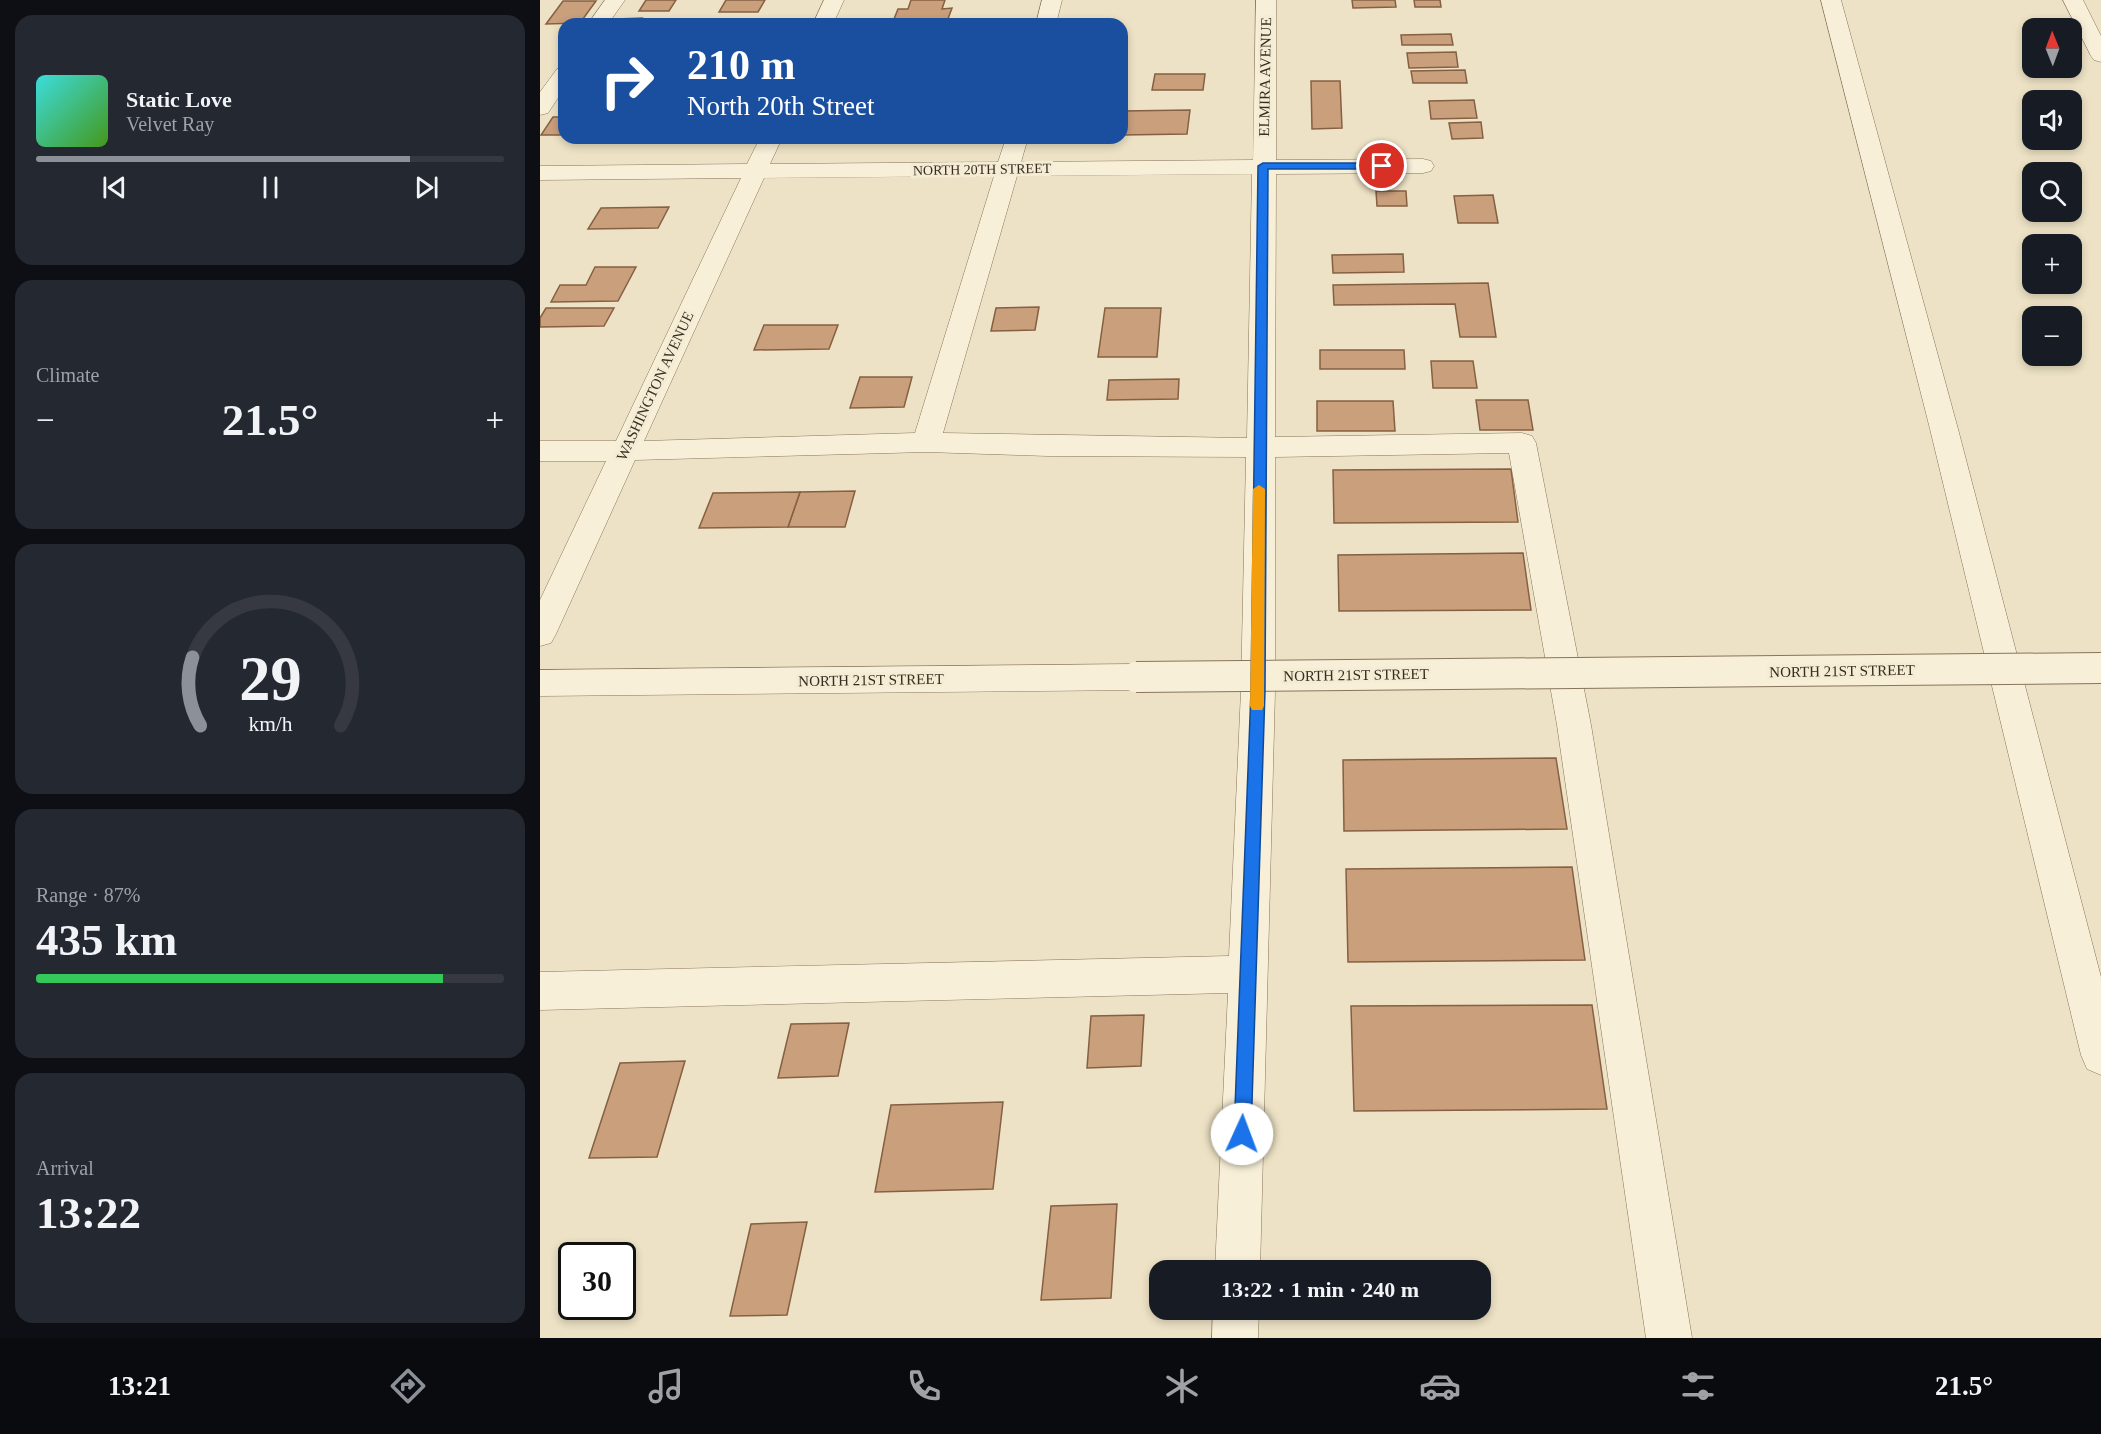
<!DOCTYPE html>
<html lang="en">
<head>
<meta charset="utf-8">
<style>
	:root { --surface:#171b24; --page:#242831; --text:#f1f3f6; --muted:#9ea1a6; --line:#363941; --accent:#8c9099 }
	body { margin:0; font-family:"Times New Roman",serif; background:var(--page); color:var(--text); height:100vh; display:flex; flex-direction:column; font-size:22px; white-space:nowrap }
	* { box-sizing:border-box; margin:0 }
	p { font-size:20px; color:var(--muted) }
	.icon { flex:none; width:33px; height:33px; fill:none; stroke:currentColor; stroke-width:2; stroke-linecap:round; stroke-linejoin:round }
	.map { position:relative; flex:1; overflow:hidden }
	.sheet { display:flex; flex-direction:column; gap:15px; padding:15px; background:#0d0f14; width:540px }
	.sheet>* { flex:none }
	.top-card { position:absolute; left:18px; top:18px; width:570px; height:126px; border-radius:18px; box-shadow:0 3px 9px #0003; background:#1a4fa0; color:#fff; overflow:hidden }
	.needle { width:39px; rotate:359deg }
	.fabs { position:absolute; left:1482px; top:18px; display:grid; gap:12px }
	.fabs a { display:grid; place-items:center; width:60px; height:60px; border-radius:12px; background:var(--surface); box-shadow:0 3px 9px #0003; font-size:30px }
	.speed { position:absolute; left:18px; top:1242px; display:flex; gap:12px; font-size:30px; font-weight:700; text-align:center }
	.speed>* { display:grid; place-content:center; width:78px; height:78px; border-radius:50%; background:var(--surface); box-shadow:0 3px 9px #0003; line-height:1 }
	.speed .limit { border:3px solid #111; border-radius:9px; background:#fff; color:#111 }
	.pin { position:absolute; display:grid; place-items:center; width:51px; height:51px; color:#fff; margin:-26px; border:3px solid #fff; border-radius:50%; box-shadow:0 2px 6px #0007 }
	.me { position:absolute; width:66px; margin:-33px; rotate:2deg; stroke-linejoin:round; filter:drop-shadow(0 0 4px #0008) }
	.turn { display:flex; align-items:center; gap:21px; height:126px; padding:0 30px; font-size:27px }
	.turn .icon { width:78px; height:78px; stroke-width:2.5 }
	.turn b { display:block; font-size:42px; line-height:51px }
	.big { font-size:45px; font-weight:700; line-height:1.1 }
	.sheet .widget { flex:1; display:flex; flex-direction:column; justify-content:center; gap:9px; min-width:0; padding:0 21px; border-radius:18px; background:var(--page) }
	.sheet .dial { align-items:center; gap:0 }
	.dial svg { height:156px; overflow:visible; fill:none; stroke:var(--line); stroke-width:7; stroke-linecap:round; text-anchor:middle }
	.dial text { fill:var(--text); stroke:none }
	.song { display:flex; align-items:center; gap:18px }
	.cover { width:72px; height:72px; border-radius:9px; background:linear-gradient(135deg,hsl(180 70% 55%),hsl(100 70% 35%)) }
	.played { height:6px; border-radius:3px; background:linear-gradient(90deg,var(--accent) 80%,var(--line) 80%) }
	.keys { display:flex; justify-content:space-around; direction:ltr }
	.heat { display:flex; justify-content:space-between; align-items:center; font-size:33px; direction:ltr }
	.charge { height:9px; border-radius:4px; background:linear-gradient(90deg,#34c759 87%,var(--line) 0) }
	.trip { position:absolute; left:609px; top:1260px; width:342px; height:60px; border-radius:18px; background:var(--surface); box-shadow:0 3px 9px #0003; font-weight:700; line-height:60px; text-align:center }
	.tab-bar { display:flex; height:96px; justify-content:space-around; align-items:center; background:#090b0e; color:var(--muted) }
	.tab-bar .icon { width:42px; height:42px }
	.tab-bar .on { color:var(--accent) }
	.tab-bar b { font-size:27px; color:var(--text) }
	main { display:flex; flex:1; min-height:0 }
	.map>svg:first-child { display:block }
	.building { fill:#ca9f7c; stroke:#856042; stroke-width:1.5 }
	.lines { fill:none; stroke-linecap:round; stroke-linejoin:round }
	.minor-casing { stroke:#87745c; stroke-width:1 }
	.minor { fill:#f8efd8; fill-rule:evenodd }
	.minor-bridge-casing { stroke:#87745c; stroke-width:32; stroke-linecap:butt }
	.minor-bridge { stroke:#f8efd8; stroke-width:30 }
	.route { fill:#1a73e8; stroke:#114b97; stroke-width:1.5 }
	.slow { fill:#f59e0b }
	.labels { text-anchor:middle; stroke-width:6; stroke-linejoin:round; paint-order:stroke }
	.far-street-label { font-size:14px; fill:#382c1f; stroke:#f4ecd4 }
	.street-label { font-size:15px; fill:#382c1f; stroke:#f4ecd4 }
</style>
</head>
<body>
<main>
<section class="sheet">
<div class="widget">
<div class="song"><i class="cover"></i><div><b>Static Love</b><p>Velvet Ray</p></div></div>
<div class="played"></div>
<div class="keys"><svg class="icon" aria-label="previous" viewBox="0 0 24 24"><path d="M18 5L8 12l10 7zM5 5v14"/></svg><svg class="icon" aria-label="pause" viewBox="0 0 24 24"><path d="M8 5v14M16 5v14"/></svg><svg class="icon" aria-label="next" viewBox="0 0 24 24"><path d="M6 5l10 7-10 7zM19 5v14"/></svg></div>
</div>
<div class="widget"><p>Climate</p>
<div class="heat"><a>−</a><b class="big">21.5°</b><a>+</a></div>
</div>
<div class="widget dial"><svg viewBox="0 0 100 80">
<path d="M14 69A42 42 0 1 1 86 69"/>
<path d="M14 69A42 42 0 0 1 10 34" stroke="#8c9099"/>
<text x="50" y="56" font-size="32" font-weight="700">29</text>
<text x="50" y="72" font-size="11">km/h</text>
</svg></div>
<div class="widget"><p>Range · 87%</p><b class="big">435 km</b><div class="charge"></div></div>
<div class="widget"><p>Arrival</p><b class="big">13:22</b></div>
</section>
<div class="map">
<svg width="1561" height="1338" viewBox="0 0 1561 1338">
	<rect width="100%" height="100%" fill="#ede2c5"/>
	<!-- building -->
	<g class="building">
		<path d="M106 0H136L129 11H99Z"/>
		<path d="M186 0H225L218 12H179Z"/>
		<path d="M371 0H405L402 9 412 8 406 24H352L358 9H368Z"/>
		<path d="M812 0H855L856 7 813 8Z"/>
		<path d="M874 0H900L901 7H875Z"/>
		<path d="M23 1H56L40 23 6 24Z"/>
		<path d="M102 18 98 24H73L77 19Z"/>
		<path d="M168 21H204L202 24H167Z"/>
		<path d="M911 34 913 45H862L861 35Z"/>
		<path d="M916 52 918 67 869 68 867 53Z"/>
		<path d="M925 70 927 83H873L871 71Z"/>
		<path d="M615 74H665L663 90H612Z"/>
		<path d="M771 81H800L802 128 772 129Z"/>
		<path d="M934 100 937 118 891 119 889 101Z"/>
		<path d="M650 110 647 134 582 135V111Z"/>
		<path d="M13 117H24V135H1Z"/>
		<path d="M941 122 943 138 912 139 909 123Z"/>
		<path d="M836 191H866L867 206H837Z"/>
		<path d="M953 195 958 223H918L914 196Z"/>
		<path d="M129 207 118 228 48 229 61 208Z"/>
		<path d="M863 254 864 272 793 273 792 255Z"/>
		<path d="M55 267H96L78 301 11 302 20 285H46Z"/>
		<path d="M948 283 956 337H920L915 304 794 305 793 285Z"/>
		<path d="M499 307 495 330 451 331 456 308Z"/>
		<path d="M6 308H74L64 326 0 327V318Z"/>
		<path d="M565 308H621L617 357H558Z"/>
		<path d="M224 325H298L289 349 214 350Z"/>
		<path d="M780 350H864L865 369H780Z"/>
		<path d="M891 361H933L937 388H893Z"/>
		<path d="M320 377H372L364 407 310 408Z"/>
		<path d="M639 379 638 399 567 400 569 380Z"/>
		<path d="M936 400H988L993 430H940Z"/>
		<path d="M777 401H853L855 431H777Z"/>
		<path d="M971 469 978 522 794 523 793 470Z"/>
		<path d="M315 491 305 527H248L260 492Z"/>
		<path d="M260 492 248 527 159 528 173 493Z"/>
		<path d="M983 553 991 610 799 611 798 555Z"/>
		<path d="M1016 758 1027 829 804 831 803 760Z"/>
		<path d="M1032 867 1045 960 808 962 806 869Z"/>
		<path d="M1052 1005 1067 1109 814 1111 811 1006Z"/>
		<path d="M604 1015 601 1066 547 1068 551 1016Z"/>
		<path d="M309 1023 298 1076 238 1078 251 1024Z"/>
		<path d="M145 1061 117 1157 49 1158 80 1063Z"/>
		<path d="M463 1102 453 1189 335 1192 351 1105Z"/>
		<path d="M577 1204 571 1298 501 1300 511 1206Z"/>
		<path d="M267 1222 247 1315 190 1316 211 1224Z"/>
	</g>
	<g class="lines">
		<!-- minor casing -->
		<g class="minor-casing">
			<g id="minor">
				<path d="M65 0H85L68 24H48Z"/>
				<path d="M284 0H304L293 24H273Z"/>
				<path d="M502 0H522L516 24H496Z"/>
				<path d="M716 0H736V160L883 159 891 161 894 166 891 171 883 173 736 174 735 437 982 433 992 436 996 443 1051 725 1152 1338H1106L1017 725 969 453 735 457V691L720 1270H675L688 993 0 1010V972L689 956 701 691 706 457 508 456 386 452 95 460 16 634 11 643 0 646V600L66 461H0V441H76L201 178 0 180V166L207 164 220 138H242L230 164 458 162 466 138H488L481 162 713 160ZM712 174 707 438 403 433 477 176ZM454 176 375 433 104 441 224 178Z"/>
				<path d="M1281 0H1301L1418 429 1561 977V1075L1547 1069 1541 1055 1390 429Z"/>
				<path d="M1523 0H1543L1561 36V62L1554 60 1551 56Z"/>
				<path d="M24 67V89L8 113 0 115V92L17 69Z"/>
				<path d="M596 664 608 668 613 677 608 686 596 690 0 696V670Z"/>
				<path d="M673 1310H719L718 1338H672Z"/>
			</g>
		</g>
		<!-- minor -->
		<use href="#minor" class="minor"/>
		<!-- minor-bridge casing -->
		<g class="minor-bridge-casing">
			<path id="minor-bridge" d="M596 677 1561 668"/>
		</g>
		<!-- minor-bridge -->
		<use href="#minor-bridge" class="minor-bridge"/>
	</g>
	<!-- route -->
	<path class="route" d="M723 163H842L846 166 842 169H728L725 691 711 1134 709 1140 702 1142 696 1140 694 1134 711 691 718 166Z"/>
	<!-- slow -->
	<path class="slow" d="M719 485 725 489 724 706 722 710H712L710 706 713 489Z"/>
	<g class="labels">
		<!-- far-street labels -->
		<g class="far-street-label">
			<text transform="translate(442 169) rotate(-1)" y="5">NORTH 20TH STREET</text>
		</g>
		<!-- street labels -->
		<g class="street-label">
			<text transform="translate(725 77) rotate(-89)" y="5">ELMIRA AVENUE</text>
			<text transform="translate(115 386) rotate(-65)" y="5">WASHINGTON AVENUE</text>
			<text transform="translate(1302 671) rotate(-1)" y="5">NORTH 21ST STREET</text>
			<text transform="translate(816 675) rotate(-1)" y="5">NORTH 21ST STREET</text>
			<text transform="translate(331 680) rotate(-1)" y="5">NORTH 21ST STREET</text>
		</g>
	</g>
</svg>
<div class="fabs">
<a><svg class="needle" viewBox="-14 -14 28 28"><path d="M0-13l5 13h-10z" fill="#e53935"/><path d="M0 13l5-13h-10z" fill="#9ea1a6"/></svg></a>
<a><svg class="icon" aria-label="sound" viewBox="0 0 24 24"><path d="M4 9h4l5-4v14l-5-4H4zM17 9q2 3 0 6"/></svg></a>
<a><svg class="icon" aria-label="search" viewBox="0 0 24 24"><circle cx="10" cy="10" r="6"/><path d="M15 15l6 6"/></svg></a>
<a>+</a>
<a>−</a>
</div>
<div class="speed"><div class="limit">30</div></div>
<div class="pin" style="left:842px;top:166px;background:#d93025"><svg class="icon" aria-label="arrive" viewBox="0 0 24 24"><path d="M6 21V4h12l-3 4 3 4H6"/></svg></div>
<svg class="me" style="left:702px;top:1134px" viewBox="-20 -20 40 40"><circle r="19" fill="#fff"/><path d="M0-13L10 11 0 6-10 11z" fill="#1a73e8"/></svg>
<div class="trip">13:22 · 1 min · 240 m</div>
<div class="top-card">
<div class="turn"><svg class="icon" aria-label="right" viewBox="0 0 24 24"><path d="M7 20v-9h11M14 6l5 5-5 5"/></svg><div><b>210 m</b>North 20th Street</div></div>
</div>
</div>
</main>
<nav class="tab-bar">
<b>13:21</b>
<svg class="icon on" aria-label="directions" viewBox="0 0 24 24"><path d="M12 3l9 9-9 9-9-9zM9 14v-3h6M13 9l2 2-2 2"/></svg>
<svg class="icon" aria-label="music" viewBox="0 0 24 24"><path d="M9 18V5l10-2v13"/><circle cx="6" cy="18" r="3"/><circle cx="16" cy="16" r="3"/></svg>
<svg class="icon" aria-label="phone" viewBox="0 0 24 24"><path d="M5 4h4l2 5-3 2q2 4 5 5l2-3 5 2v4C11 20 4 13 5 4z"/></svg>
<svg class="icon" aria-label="climate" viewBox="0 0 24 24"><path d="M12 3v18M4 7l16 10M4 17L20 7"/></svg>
<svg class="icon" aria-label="car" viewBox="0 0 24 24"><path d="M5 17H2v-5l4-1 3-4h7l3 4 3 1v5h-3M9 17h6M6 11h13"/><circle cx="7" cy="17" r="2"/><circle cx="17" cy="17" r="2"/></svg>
<svg class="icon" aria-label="filters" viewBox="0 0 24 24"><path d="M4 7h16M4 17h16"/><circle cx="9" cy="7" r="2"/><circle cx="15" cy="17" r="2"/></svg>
<b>21.5°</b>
</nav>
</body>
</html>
